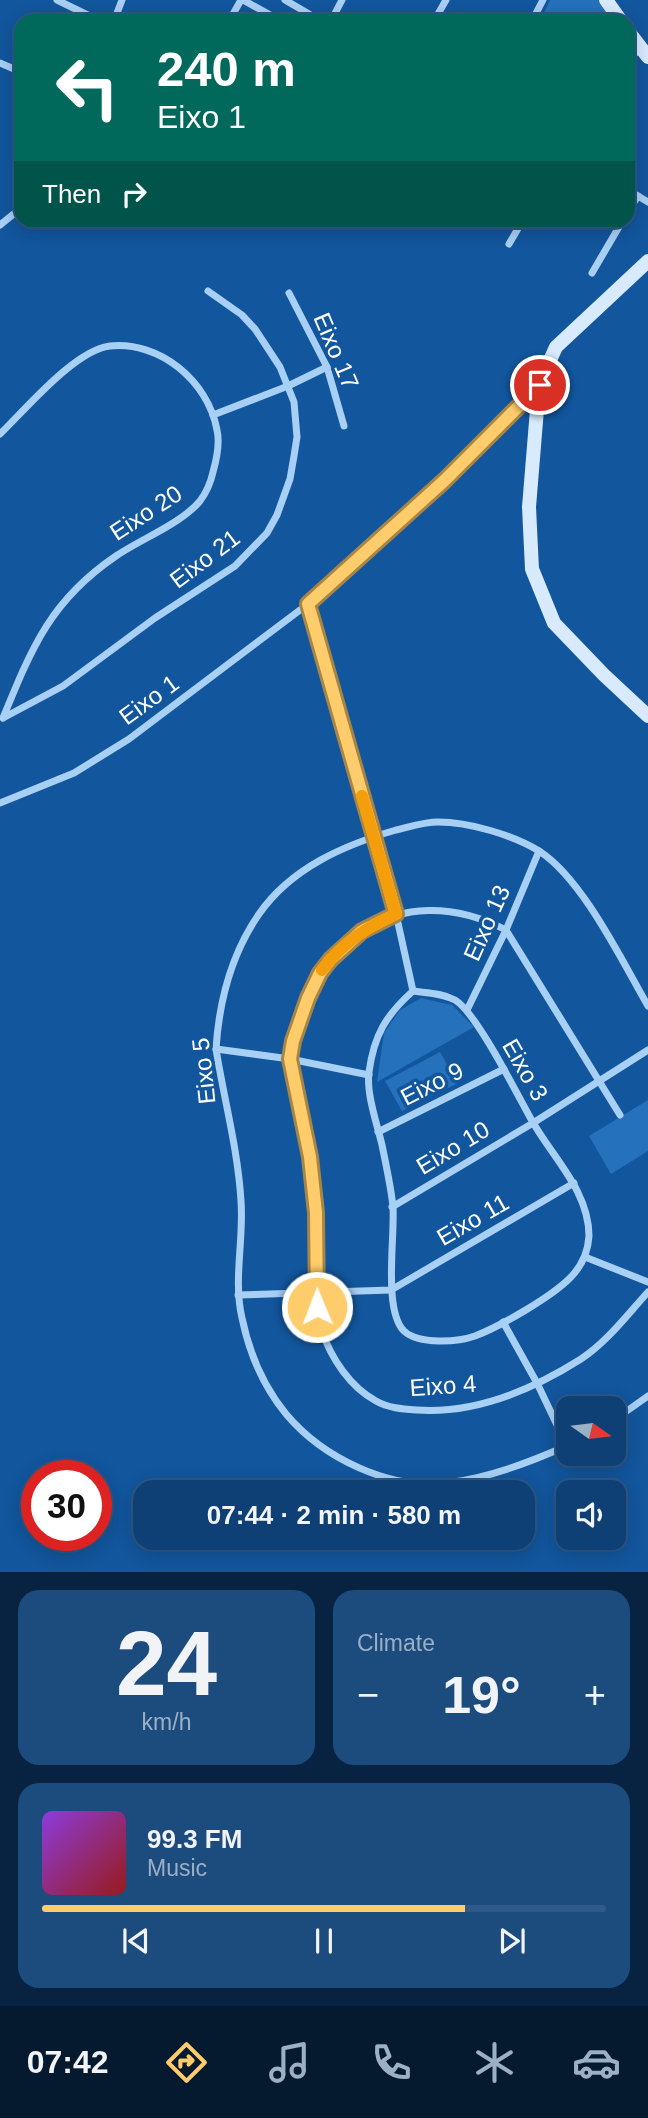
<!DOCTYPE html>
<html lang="en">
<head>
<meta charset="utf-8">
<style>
	:root { --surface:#0e4076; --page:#1c4b7e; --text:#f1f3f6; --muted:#9bafc5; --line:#2e5988; --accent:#ffcc6b }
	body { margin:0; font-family:Arial,sans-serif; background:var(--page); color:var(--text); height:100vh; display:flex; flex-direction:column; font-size:26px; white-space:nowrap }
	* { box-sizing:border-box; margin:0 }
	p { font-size:23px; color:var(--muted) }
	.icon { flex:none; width:38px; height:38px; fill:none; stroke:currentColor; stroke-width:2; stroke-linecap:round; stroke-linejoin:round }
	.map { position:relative; height:1572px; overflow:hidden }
	.sheet { display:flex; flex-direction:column; gap:18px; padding:18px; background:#082341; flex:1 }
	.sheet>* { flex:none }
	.hud { position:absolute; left:14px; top:14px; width:621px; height:214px; border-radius:21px; box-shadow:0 4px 18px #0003,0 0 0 2px var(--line); background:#00695c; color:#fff; overflow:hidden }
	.needle { width:46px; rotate:104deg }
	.fabs { position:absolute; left:556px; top:1396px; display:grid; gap:14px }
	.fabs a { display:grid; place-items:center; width:70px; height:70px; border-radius:14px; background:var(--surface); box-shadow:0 4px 18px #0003,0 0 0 2px var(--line); font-size:35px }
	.speed { position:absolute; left:21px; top:1460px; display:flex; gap:14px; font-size:35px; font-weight:700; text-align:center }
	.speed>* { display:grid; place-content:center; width:91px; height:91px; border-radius:50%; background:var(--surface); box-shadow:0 4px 18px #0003,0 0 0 2px var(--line); line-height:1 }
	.speed .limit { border:10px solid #d22; background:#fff; color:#111 }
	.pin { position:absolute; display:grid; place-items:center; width:60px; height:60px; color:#fff; margin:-30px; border:4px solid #fff; border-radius:50%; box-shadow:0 2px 7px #0007 }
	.me { position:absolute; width:77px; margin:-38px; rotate:359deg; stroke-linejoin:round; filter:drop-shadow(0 0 5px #0008) }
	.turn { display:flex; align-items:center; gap:24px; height:147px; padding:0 28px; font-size:32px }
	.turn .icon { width:91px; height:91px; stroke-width:2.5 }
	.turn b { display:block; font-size:49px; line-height:60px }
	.then { display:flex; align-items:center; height:66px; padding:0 28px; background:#0003; gap:14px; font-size:26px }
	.big { font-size:52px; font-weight:800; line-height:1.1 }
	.sheet .tile { flex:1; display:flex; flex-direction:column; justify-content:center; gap:10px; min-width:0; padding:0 24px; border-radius:21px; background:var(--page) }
	.sheet .dial { align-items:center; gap:0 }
	.dial b { font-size:91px; line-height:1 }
	.song { display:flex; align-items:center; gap:21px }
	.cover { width:84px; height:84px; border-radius:10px; background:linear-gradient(135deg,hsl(270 70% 55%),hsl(0 70% 35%)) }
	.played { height:7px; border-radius:4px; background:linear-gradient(90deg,var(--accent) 75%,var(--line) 75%) }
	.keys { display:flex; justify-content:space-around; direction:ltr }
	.heat { display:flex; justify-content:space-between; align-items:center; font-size:38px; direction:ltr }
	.sheet .tiles { flex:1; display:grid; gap:18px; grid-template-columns:1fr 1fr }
	.tile:last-child { grid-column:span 2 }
	.trip { position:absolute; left:133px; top:1480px; width:402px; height:70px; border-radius:21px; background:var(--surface); box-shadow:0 4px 18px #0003,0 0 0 2px var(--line); font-weight:800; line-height:70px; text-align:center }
	.tab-bar { display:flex; height:112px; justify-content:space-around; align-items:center; background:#061a2f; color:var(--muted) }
	.tab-bar .icon { width:49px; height:49px }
	.tab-bar .on { color:var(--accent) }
	.tab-bar b { font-size:32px; color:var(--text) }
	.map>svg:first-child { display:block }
	.green { fill:#2571bc }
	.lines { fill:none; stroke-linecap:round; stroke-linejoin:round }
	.street { stroke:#a8cff4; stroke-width:7 }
	.secondary { stroke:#d8eafd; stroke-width:14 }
	.route-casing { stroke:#a68546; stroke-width:18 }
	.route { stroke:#ffcc6b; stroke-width:12 }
	.slow { stroke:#f59e0b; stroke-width:12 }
	.labels { text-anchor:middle; stroke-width:7; stroke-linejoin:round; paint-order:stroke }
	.street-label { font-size:24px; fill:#fff; stroke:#12569d }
</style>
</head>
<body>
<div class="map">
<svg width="648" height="1572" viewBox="0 0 648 1572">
	<rect width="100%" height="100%" fill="#12569d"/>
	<!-- green -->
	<g class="green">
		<path d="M550 0H598L613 21H555L543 15Z"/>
		<path d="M421 998 452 1005 474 1027 377 1082 384 1033 400 1010Z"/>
		<path d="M440 1052 458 1083 402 1111 385 1081Z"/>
		<path d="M648 1100V1151L611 1174 589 1136Z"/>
	</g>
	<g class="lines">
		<!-- street -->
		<g class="street">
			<path d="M57 0 100 21"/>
			<path d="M243 0 281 21"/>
			<path d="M285 0 321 21"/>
			<path d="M114 21 122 0"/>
			<path d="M229 21 241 0"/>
			<path d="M331 21 342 0"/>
			<path d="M434 21 446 0"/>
			<path d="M532 21 543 0"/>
			<path d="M628 60 641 48"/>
			<path d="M0 63 21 72"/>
			<path d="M628 190 648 202"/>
			<path d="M628 211 638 196"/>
			<path d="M0 225 21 208"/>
			<path d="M509 244 523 220"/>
			<path d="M592 273 623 220"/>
			<path d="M289 293 327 367 344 426"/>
			<path d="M213 415 288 386 327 367"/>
			<path d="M0 434C26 409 75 350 110 346 160 341 208 381 217 430 220 443 217 458 213 472 211 481 206 493 200 501 182 523 141 539 116 556 51 600 32 647 3 718"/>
			<path d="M308 604 396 914 413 991"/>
			<path d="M3 718 63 686 155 618 235 566 267 533 277 515 290 479 294 456 297 437 294 402 280 367 255 329 242 315 208 291"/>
			<path d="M0 803 74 773 129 739 308 604 445 480 536 388"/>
			<path d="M413 991C427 993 442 993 455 1000 476 1012 517 1094 531 1119 551 1156 589 1190 589 1236 588 1252 581 1267 570 1278 551 1297 501 1326 475 1336 458 1342 419 1345 404 1331 383 1310 395 1237 393 1207 391 1187 386 1165 382 1145 377 1124 366 1093 369 1072 374 1035 386 1015 413 991Z"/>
			<path d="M467 1010 506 930 539 851"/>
			<path d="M216 1049 290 1059 369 1075"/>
			<path d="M620 1115 506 930C397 874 305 945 290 1059 300 1111 313 1162 316 1215 319 1253 310 1294 322 1331 331 1358 350 1387 376 1401 388 1408 403 1409 417 1410 475 1414 532 1390 581 1359 607 1342 627 1315 648 1292"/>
			<path d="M378 1132 504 1069"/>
			<path d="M392 1207 533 1123 648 1050"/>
			<path d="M585 1257 648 1282"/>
			<path d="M238 1295 391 1290 574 1183"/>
			<path d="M503 1322 537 1383 567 1446"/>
			<path d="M614 1420 648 1396"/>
			<path d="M569 1445C530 1462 489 1478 447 1483 389 1490 323 1458 286 1414 264 1387 249 1352 242 1318 233 1280 244 1240 241 1201 238 1150 224 1099 216 1049 219 1002 232 953 259 914 291 868 344 845 396 830 409 827 424 822 438 822 469 822 513 835 539 851 582 878 622 961 648 1006"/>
		</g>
		<!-- secondary -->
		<g class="secondary">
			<path d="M606 0 621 21"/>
			<path d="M628 31 648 57"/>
			<path d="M648 261 556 347 539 385 529 507 532 569 554 623 604 675 648 716"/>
		</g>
	</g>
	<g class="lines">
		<!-- route casing -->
		<g class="route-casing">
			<path id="route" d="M317 1307 316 1213 310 1157 290 1059 293 1041 308 998 320 973 331 959 362 931 396 914 308 604 445 480 540 385"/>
		</g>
		<!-- route -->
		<use href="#route" class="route"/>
		<!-- slow -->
		<path class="slow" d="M322 970C342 943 366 928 396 914L362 796"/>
	</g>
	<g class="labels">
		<!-- street labels -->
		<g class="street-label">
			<text transform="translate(336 351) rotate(67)" y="8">Eixo 17</text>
			<text transform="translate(146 513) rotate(-33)" y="8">Eixo 20</text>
			<text transform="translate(205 559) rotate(-37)" y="8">Eixo 21</text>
			<text transform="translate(149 700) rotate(-36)" y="8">Eixo 1</text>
			<text transform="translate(487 923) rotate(-66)" y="8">Eixo 13</text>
			<text transform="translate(525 1070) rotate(60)" y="8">Eixo 3</text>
			<text transform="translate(204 1071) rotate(-96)" y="8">Eixo 5</text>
			<text transform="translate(432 1084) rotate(-27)" y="8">Eixo 9</text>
			<text transform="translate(453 1148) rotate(-31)" y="8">Eixo 10</text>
			<text transform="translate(473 1220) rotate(-30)" y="8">Eixo 11</text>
			<text transform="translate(443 1386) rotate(-4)" y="8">Eixo 4</text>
		</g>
	</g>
</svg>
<div class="fabs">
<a><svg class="needle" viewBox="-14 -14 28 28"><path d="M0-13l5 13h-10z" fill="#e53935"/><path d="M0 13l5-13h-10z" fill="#9bafc5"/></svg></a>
<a><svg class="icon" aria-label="sound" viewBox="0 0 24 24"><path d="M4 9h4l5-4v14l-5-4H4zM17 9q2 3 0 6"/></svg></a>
</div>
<div class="speed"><div class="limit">30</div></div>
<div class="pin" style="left:540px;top:385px;background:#d93025"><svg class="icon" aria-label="arrive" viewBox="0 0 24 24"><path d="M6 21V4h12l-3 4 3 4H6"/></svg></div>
<svg class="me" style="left:317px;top:1307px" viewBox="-20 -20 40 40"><circle r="17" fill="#ffcc6b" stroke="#fff" stroke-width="3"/><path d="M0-11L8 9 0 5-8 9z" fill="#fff"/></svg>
<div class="trip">07:44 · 2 min · 580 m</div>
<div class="hud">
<div class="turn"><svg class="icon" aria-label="left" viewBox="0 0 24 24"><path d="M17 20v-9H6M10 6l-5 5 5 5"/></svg><div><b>240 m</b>Eixo 1</div></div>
<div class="then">Then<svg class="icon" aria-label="right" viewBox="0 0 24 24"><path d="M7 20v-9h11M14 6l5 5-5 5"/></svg></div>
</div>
</div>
<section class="sheet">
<div class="tiles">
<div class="tile dial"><b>24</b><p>km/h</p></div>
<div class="tile"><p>Climate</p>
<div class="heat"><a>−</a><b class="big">19°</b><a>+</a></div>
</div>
<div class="tile">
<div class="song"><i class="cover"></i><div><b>99.3 FM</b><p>Music</p></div></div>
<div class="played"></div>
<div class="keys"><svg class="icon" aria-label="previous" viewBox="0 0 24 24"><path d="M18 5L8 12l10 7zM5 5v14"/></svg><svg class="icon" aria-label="pause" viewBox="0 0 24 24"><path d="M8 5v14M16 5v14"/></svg><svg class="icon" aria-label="next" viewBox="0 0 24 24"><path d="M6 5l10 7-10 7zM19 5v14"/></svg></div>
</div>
</div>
</section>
<nav class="tab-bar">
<b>07:42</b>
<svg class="icon on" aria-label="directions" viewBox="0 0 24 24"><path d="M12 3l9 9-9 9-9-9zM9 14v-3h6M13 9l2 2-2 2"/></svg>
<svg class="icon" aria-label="music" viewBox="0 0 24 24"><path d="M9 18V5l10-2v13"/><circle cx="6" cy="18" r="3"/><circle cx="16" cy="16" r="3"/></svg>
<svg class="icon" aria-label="phone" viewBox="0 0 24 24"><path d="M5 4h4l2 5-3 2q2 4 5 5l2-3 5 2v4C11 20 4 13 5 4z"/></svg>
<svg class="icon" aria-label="climate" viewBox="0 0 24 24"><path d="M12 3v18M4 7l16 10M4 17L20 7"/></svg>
<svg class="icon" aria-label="car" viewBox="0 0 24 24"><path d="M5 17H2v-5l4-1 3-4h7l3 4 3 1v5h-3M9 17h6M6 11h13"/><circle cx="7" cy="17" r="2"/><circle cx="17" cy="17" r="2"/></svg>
</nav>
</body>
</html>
